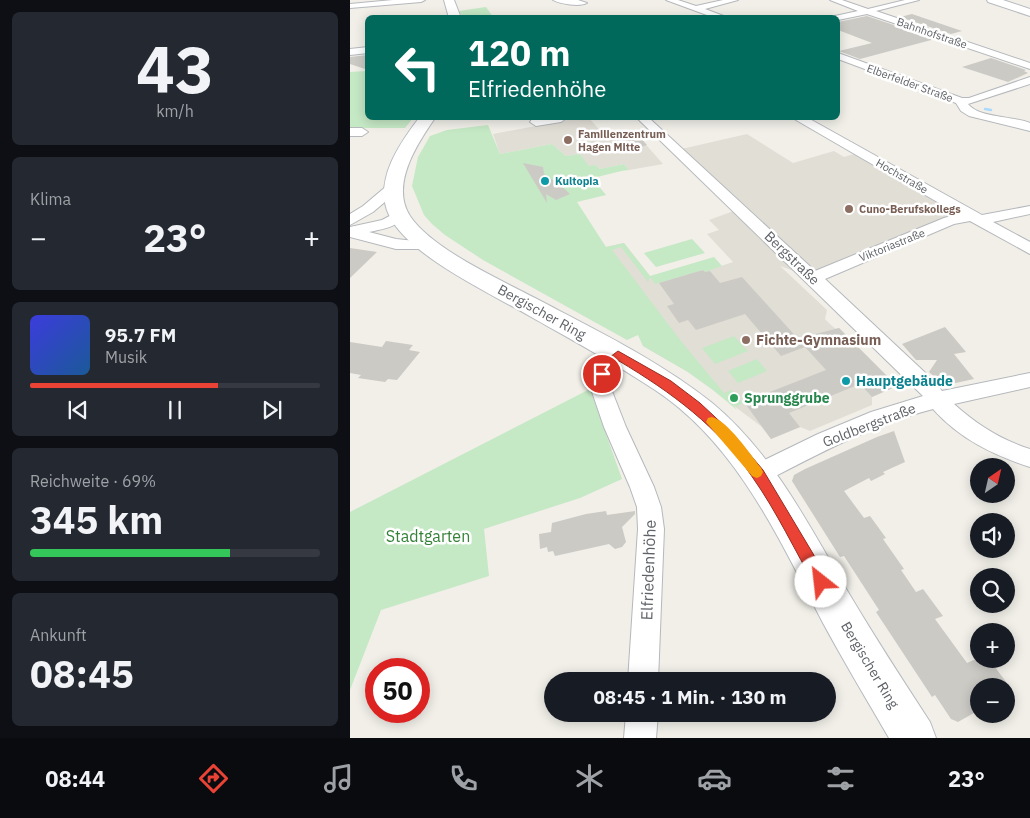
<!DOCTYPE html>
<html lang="de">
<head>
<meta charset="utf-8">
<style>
	:root { --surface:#171b24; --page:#242831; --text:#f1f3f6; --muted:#9ea1a6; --line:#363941; --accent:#ea4335 }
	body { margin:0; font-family:"IBM Plex Sans",sans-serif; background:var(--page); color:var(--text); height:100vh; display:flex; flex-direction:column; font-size:19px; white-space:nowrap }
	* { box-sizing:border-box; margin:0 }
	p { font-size:16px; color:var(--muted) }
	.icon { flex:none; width:28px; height:28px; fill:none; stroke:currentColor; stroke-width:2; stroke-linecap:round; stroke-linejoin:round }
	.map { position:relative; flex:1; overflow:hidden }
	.details { display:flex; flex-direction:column; gap:12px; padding:12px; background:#0d0f14; width:350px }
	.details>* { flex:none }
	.guide { position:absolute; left:15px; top:15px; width:475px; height:105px; border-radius:8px; box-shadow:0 2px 12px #0003; background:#00695c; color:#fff; overflow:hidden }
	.needle { width:32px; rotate:34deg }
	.fabs { position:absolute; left:620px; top:458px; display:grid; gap:10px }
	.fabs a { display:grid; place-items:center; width:45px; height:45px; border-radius:50%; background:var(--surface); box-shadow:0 2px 12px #0003; font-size:25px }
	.speed { position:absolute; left:15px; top:658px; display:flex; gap:10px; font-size:25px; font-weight:700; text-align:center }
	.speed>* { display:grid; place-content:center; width:65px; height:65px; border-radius:50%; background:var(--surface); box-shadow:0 2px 12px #0003; line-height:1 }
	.speed .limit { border:8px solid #d22; background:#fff; color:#111 }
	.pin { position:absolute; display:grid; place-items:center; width:42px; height:42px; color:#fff; margin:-21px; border:2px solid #fff; border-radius:50%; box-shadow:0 1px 5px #0007 }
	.me { position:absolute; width:55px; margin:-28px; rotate:331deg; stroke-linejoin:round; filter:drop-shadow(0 0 4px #0008) }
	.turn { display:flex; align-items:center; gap:18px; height:105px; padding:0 20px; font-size:22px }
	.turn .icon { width:65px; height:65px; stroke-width:2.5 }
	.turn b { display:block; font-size:35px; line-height:42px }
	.big { font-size:38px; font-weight:700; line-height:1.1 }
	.details .card { flex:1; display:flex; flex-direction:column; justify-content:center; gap:8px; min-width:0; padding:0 18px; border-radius:8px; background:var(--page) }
	.details .dial { align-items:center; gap:0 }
	.dial b { font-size:65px; line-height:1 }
	.song { display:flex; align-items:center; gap:15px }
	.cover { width:60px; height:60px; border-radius:8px; background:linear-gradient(135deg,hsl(240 70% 55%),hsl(210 70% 35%)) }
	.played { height:5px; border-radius:2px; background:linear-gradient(90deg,var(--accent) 65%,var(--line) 65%) }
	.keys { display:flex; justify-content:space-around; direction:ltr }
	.heat { display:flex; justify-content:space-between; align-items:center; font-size:28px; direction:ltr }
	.charge { height:8px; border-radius:4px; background:linear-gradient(90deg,#34c759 69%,var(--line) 0) }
	.trip { position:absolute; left:194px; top:672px; width:292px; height:50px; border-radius:25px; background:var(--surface); box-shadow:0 2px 12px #0003; font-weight:700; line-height:50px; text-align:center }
	.tab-bar { display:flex; height:80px; justify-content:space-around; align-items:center; background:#090b0e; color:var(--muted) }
	.tab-bar .icon { width:35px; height:35px }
	.tab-bar .current { color:var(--accent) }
	.tab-bar b { font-size:22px; color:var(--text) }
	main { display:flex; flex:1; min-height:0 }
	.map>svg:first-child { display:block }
	.education { fill:#e1ded6 }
	.green { fill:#c5e8c5 }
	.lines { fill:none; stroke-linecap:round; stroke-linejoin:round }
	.stream { stroke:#aadaff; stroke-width:2.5 }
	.building { fill:#cccac5 }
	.street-casing { stroke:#b5b8bc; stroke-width:2 }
	.secondary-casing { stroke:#b6babf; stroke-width:2 }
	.street { fill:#fff; fill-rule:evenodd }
	.secondary { fill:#fff; fill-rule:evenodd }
	.route { fill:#ea4335; stroke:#982c22 }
	.slow { fill:#f59e0b }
	.education-dot { fill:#8d6e63; stroke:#fff; stroke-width:2 }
	.culture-dot { fill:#0f9aa8; stroke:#fff; stroke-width:2 }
	.leisure-dot { fill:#2e9e5b; stroke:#fff; stroke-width:2 }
	.labels { text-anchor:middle; stroke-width:5; stroke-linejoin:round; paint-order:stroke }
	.far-street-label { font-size:11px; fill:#5f6368; stroke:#fff }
	.far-education-label { font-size:11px; font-weight:bold; fill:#785e54; stroke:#fff; text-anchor:start }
	.far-culture-label { font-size:11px; font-weight:bold; fill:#0d838f; stroke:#fff; text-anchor:start }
	.street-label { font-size:14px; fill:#5f6368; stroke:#fff }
	.education-label { font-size:14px; font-weight:bold; fill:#785e54; stroke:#fff; text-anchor:start }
	.culture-label { font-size:14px; font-weight:bold; fill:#0d838f; stroke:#fff; text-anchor:start }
	.leisure-label { font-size:14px; font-weight:bold; fill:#27864d; stroke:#fff; text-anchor:start }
	.near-park-label { font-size:16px; fill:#348238; stroke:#fff }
	.near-street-label { font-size:16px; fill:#5f6368; stroke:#fff }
</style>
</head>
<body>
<main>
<section class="details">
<div class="card dial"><b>43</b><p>km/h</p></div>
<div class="card"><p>Klima</p>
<div class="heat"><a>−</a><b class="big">23°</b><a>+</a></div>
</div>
<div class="card">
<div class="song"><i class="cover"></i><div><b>95.7 FM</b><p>Musik</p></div></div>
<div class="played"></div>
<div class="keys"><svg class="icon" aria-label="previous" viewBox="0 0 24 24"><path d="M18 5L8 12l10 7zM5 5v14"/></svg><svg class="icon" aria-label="pause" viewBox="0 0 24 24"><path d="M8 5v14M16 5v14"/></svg><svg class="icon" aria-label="next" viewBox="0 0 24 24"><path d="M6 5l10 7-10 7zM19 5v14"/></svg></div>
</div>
<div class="card"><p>Reichweite · 69%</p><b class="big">345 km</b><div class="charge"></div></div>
<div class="card"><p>Ankunft</p><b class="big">08:45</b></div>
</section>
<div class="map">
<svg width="680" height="738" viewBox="0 0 680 738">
	<rect width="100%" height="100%" fill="#f1efe8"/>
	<!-- education -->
	<g class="education">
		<path d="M228 118H239L255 136 283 130 313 164 279 170 274 164 250 169 246 165 239 167 230 154 216 156 202 144 150 154 143 134Z"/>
		<path d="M397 134 443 163 484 151 494 157 510 152 621 216 463 278 430 266 477 310 475 319 481 325 486 329 489 328 547 386 522 397V405L460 431 450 427 421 439 412 427 363 390 338 372 293 346 256 247 274 243 300 276 359 270 383 262 357 234 369 230 359 220 389 209 327 150Z"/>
	</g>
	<!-- green -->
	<g class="green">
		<path d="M136 7 143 17H113L109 11Z"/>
		<path d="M17 71 18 118H63L55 128H0V72Z"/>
		<path d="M138 125 150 154 202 144 216 156 230 154 239 166 246 165 250 169 274 164 279 170C266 171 255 176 242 178L256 195 227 202 256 247 274 243 300 276 364 257 372 266 355 272 353 270 305 284 300 277 298 282 271 247 262 250 331 341 374 393 381 390 393 403 386 407 382 403 387 410 363 390 338 372 293 346 288 335 277 340 133 260 95 235 82 224 74 215 62 186 68 157 80 136 97 130Z"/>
		<path d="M342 239 355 253 306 267 294 253Z"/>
		<path d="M384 336 398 351 365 364 352 348Z"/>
		<path d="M407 359 417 371 388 383 378 371Z"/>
		<path d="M240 389 272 479 230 498 134 529 139 576 31 610 0 690V512Z"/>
	</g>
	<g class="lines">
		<!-- stream -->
		<path class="stream" d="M635 109 641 110"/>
	</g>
	<!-- building -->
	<g class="building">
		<path d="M562 14 612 31 601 34 550 17Z"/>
		<path d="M517 16 585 39 510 59 489 51 522 43 488 30V22Z"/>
		<path d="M18 55V70L0 64V57Z"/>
		<path d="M641 58 676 70 674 71 678 73 658 82 612 67Z"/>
		<path d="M285 132 297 145 282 150 271 151 259 138Z"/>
		<path d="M173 163 193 167 194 174 209 184 220 194 206 200 196 194 197 203Z"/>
		<path d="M0 248 27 252 0 278Z"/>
		<path d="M353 270 355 272 360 271 370 283 392 277 451 342 465 337 466 334 489 328 547 386 522 397 510 384 439 413 450 427 421 439 394 402 476 370 455 347 431 356 395 314 346 330 338 320 329 323 317 306 324 304 309 283Z"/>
		<path d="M595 327 616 352 604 354 624 379 601 384 587 379 579 372 587 360H566L552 344Z"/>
		<path d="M36 341 63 345 59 350 70 352 47 380 38 379 35 382 8 378 11 375 0 373V342L32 347Z"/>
		<path d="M544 431 555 462 533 472 535 474 521 481 519 478 494 491 514 518 520 516 536 538 533 539 554 569 551 570 566 592 573 589 593 616 585 619 617 663 626 659H639L659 686H629V710L608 722 601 719 585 695 582 697 526 612 529 610 494 556 490 557 442 481 444 475 455 469 527 437Z"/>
		<path d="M256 511 257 515 285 511V514L272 527 276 542 272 547 265 549 259 544 205 556 203 551 198 552 197 547 190 549 189 534 201 532 202 523 236 514Z"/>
	</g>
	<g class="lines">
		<!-- street casing -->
		<g class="street-casing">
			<g id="street">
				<path d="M43 0H75L71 2 0 8V4Z"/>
				<path d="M203 0H228L237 3C230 7 210 4 203 0Z"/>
				<path d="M316 0H328L346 6 373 0H388L355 9 379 18H365Z"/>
				<path d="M480 0H492L518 9 555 0H569L526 11 680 63V69L517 14 488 20 485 16 508 11Z"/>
				<path d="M18 47V53L0 55V49Z"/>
				<path d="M488 53 612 98H619L680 77V84L618 104C629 118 663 116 680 123V131L619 116 611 111 606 103 488 59Z"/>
				<path d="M192 118H217L211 122 186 126 180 122 182 119Z"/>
				<path d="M287 118H299L465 271 594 218 608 214 446 120 444 118H458L632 215 680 206V214L643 222 680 242V254L620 221 604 224 475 279 584 381 592 391 680 373V387L604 404C626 424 651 440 680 449V467C643 455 610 439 583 409 524 424 470 453 416 481L408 484 400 481 396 474 400 467 468 434 521 412 573 396Z"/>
				<path d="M0 128H12L18 132 12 136H0Z"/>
				<path d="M44 183 49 184 51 187 49 190 23 212 0 225V214L13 206 39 184Z"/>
				<path d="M49 211 54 212 56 215C48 227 33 229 19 232L46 239 85 243 87 246 85 249H46L0 237V227L32 220Z"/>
				<path d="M268 348 275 350 278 355 264 369 260 386 276 427 304 487 311 507 314 529 308 681H278L288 529 287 507 280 487 254 427 240 386C243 369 250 353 268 348Z"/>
				<path d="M276 714H308L306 738H274Z"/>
			</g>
		</g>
		<!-- secondary casing -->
		<g class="secondary-casing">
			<g id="secondary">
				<path d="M94 0H104L111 18H99Z"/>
				<path d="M637 0H653L680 9V16L638 2Z"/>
				<path d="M69 118H85C67 144 40 185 60 216 82 249 149 279 185 298 244 329 308 360 361 402 422 452 459 525 498 592 524 636 552 679 580 722L586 738H539C517 700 494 662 473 623 429 539 387 444 305 390 266 364 224 341 183 318 144 295 58 256 39 215 23 181 50 143 69 118Z"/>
			</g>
		</g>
		<!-- street -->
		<use href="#street" class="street"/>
		<!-- secondary -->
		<use href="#secondary" class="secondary"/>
	</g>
	<!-- route -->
	<path class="route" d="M268 351 321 381 350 403 380 431 413 470 477 577 479 582 477 587 471 589 466 587C445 551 427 512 403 478 369 427 321 392 269 361L261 368 256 377H248L246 374 252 363Z"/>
	<!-- slow -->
	<path class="slow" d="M362 417C379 422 400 454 411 468L413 472 411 476 407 478 402 476 356 422 358 418Z"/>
	<!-- markers -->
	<g class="education-dot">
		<circle cx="218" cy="140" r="5"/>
		<circle cx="499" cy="209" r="5"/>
		<circle cx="396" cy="340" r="5"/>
	</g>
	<g class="culture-dot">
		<circle cx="195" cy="181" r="5"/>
		<circle cx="496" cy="381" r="5"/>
	</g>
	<circle class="leisure-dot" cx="384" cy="398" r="5"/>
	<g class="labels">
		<!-- far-street labels -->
		<g class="far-street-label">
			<text transform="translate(582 33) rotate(19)" y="4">Bahnhofstraße</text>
			<text transform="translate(560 83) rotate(20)" y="4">Elberfelder Straße</text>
			<text transform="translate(552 176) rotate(30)" y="4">Hochstraße</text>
			<text transform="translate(542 245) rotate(-22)" y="4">Viktoriastraße</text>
		</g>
		<!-- far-education labels -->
		<g class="far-education-label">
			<text x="228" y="138">Familienzentrum<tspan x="228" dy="13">Hagen Mitte</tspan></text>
			<text x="509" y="213">Cuno-Berufskollegs</text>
		</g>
		<!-- far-culture labels -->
		<g class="far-culture-label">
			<text x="205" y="185">Kultopia</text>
		</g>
		<!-- street labels -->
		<g class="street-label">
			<text transform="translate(442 258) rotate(44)" y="5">Bergstraße</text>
			<text transform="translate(192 312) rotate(29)" y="5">Bergischer Ring</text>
			<text transform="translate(519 425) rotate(-21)" y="5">Goldbergstraße</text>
			<text transform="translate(520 665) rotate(59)" y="5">Bergischer Ring</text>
		</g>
		<!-- education labels -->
		<g class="education-label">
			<text x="406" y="345">Fichte-Gymnasium</text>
		</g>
		<!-- culture labels -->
		<g class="culture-label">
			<text x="506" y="386">Hauptgebäude</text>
		</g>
		<!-- leisure labels -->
		<g class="leisure-label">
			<text x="394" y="403">Sprunggrube</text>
		</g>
		<!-- near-park labels -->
		<g class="near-park-label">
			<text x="78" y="542">Stadtgarten</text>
		</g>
		<!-- near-street labels -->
		<g class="near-street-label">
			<text transform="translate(298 570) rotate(-88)" y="6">Elfriedenhöhe</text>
		</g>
	</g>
</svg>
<div class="fabs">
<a><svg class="needle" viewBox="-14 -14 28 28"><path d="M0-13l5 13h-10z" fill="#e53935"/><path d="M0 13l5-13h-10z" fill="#9ea1a6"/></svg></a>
<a><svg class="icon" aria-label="sound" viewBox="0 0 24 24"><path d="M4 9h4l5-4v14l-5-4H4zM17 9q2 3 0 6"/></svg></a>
<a><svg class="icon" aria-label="search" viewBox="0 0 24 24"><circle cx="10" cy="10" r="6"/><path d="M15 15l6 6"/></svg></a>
<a>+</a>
<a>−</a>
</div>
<div class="speed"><div class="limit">50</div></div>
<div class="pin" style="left:252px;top:374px;background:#d93025"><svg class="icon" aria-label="arrive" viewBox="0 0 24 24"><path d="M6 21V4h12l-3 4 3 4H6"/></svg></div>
<svg class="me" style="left:471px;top:582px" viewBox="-20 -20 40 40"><circle r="19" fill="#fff"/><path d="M0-13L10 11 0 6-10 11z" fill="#ea4335"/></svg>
<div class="trip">08:45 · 1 Min. · 130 m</div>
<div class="guide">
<div class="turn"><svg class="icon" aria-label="left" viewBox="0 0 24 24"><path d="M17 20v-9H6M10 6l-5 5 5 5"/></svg><div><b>120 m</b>Elfriedenhöhe</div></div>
</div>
</div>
</main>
<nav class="tab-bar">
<b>08:44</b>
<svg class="icon current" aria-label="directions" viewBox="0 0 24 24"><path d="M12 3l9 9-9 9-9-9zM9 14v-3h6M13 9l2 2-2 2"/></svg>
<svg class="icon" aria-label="music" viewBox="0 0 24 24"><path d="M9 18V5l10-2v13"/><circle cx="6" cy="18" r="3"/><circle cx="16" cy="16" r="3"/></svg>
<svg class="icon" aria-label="phone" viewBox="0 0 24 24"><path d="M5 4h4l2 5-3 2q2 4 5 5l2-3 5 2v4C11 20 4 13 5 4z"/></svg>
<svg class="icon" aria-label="climate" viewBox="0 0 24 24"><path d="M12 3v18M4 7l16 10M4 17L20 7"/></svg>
<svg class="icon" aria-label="car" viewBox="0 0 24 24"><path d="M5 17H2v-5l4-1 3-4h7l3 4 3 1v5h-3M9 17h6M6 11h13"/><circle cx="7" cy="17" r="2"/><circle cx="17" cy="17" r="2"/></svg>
<svg class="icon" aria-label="filters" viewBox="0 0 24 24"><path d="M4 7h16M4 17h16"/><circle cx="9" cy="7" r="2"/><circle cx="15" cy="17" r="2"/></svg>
<b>23°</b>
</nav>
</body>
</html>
